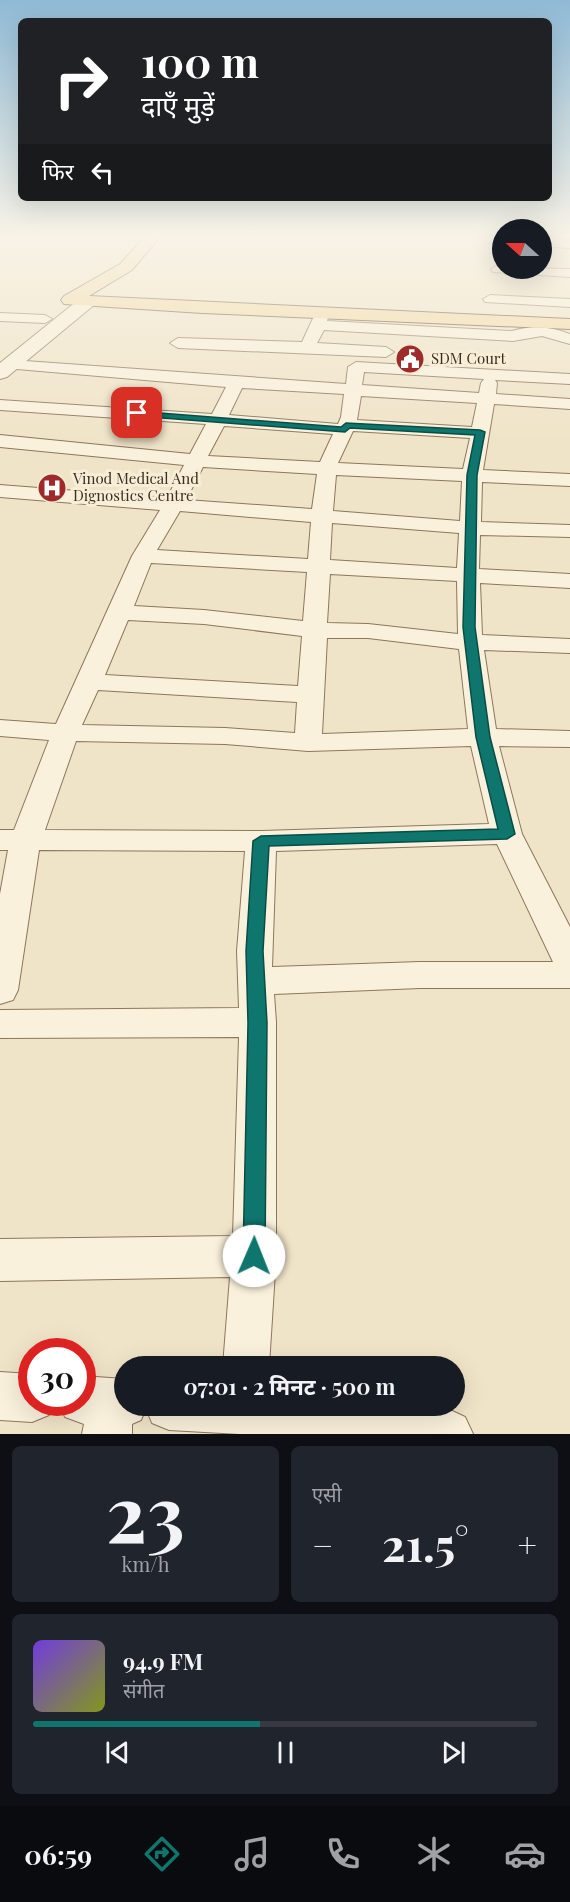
<!DOCTYPE html>
<html lang="hi">
<head>
<meta charset="utf-8">
<style>
	:root { --surface:#171b24; --page:#20242c; --text:#f1f3f6; --muted:#9ea1a6; --line:#363941; --accent:#0f766e }
	body { margin:0; font-family:"Playfair Display","Noto Sans Devanagari",serif; background:var(--page); color:var(--text); height:100vh; display:flex; flex-direction:column; font-size:22px; white-space:nowrap }
	* { box-sizing:border-box; margin:0 }
	p { font-size:20px; color:var(--muted) }
	.icon { flex:none; width:33px; height:33px; fill:none; stroke:currentColor; stroke-width:2; stroke-linecap:round; stroke-linejoin:round }
	.map { position:relative; height:1434px; overflow:hidden }
	.side { display:flex; flex-direction:column; gap:12px; padding:12px; background:#0d0f14; flex:1 }
	.side>* { flex:none }
	.hud { position:absolute; left:18px; top:18px; width:534px; height:183px; border-radius:9px; box-shadow:0 6px 24px #0002; background:#202124; color:#fff; overflow:hidden }
	.needle { width:39px; rotate:291deg }
	.tools { position:absolute; left:492px; top:219px; display:grid; gap:12px }
	.tools a { display:grid; place-items:center; width:60px; height:60px; border-radius:50%; background:var(--surface); box-shadow:0 6px 24px #0002; font-size:30px }
	.speed { position:absolute; left:18px; top:1338px; display:flex; gap:12px; font-size:30px; font-weight:700; text-align:center }
	.speed>* { display:grid; place-content:center; width:78px; height:78px; border-radius:50%; background:var(--surface); box-shadow:0 6px 24px #0002; line-height:1 }
	.speed .limit { border:9px solid #d22; background:#fff; color:#111 }
	.pin { position:absolute; display:grid; place-items:center; width:51px; height:51px; color:#fff; margin:-26px; border-radius:12px; box-shadow:0 3px 9px #0006 }
	.me { position:absolute; width:66px; margin:-33px; rotate:1deg; stroke-linejoin:round; filter:drop-shadow(0 0 4px #0008) }
	.turn { display:flex; align-items:center; gap:21px; height:126px; padding:0 24px; font-size:27px }
	.turn .icon { width:78px; height:78px; stroke-width:2.5 }
	.turn b { display:block; font-size:42px; line-height:51px }
	.then { display:flex; align-items:center; height:57px; padding:0 24px; background:#0003; gap:12px; font-size:22px }
	.big { font-size:45px; font-weight:700; line-height:1.1 }
	.side .card { flex:1; display:flex; flex-direction:column; justify-content:center; gap:9px; min-width:0; padding:0 21px; border-radius:9px; background:var(--page) }
	.side .dial { align-items:center; gap:0 }
	.dial b { font-size:78px; line-height:1 }
	.song { display:flex; align-items:center; gap:18px }
	.cover { width:72px; height:72px; border-radius:9px; background:linear-gradient(135deg,hsl(260 70% 55%),hsl(70 70% 35%)) }
	.played { height:6px; border-radius:3px; background:linear-gradient(90deg,var(--accent) 45%,var(--line) 45%) }
	.keys { display:flex; justify-content:space-around; direction:ltr }
	.heat { display:flex; justify-content:space-between; align-items:center; font-size:33px; direction:ltr }
	.side .tiles { flex:1; display:grid; gap:12px; grid-template-columns:1fr 1fr }
	.card:last-child { grid-column:span 2 }
	.trip { position:absolute; left:114px; top:1356px; width:351px; height:60px; border-radius:30px; background:var(--surface); box-shadow:0 6px 24px #0002; font-weight:700; line-height:60px; text-align:center }
	.dock { display:flex; height:96px; justify-content:space-around; align-items:center; background:#090b0e; color:var(--muted) }
	.dock .icon { width:42px; height:42px }
	.dock .current { color:var(--accent) }
	.dock b { font-size:27px; color:var(--text) }
	.map>svg:first-child { display:block }
	.lines { fill:none; stroke-linecap:round; stroke-linejoin:round }
	.minor-casing { stroke:#8d765c; stroke-width:2 }
	.tertiary-casing { stroke:#8d765c; stroke-width:2 }
	.primary-casing { stroke:#5b4430; stroke-width:2 }
	.minor { fill:#faf1dc; fill-rule:evenodd }
	.tertiary { fill:#faf1dc; fill-rule:evenodd }
	.primary { fill:#f3d9a0; fill-rule:evenodd }
	.route { fill:#0f766e; stroke:#0a4d48; stroke-width:1.5 }
	.labels { text-anchor:middle; stroke-width:6; stroke-linejoin:round; paint-order:stroke }
	.far-poi-label { font-size:15px; fill:#3d2e20; stroke:#f7eed8; text-anchor:start }
</style>
</head>
<body>
<div class="map">
<svg width="570" height="1434" viewBox="0 0 570 1434">
	<rect width="100%" height="100%" fill="#f0e4c8"/>
	<g class="lines">
		<!-- minor casing -->
		<g class="minor-casing">
			<g id="minor">
				<path d="M542 238 570 240V248L542 246Z"/>
				<path d="M498 265H502V268L570 269V277L493 272 491 269Z"/>
				<path d="M490 295 570 299V307L485 302 483 299Z"/>
				<path d="M322 310 329 314 327 321 512 331C532 325 550 326 570 334V344L542 336 513 341 324 330 317 343 386 347 394 352 386 357 178 348 170 343 178 338 302 342 315 314Z"/>
				<path d="M0 313 45 315 52 319 45 323 0 321Z"/>
				<path d="M11 360 346 384 348 367 356 362 570 374V384L495 380 497 383 496 394 570 399V409L494 404 483 470 570 474V486L482 482 481 522 570 525V537L480 535 479 569 570 574V588L480 583 482 635 570 639V653L484 650 496 729 570 731V747L499 746 522 834 570 927V988H420L274 994 276 1022V1256L269 1366H223L230 1277 0 1281V1239L233 1236 239 1037 0 1038V1010L239 1008 237 951 245 851 39 850 18 990 13 1000 0 1004V894L8 850H0V830H14L49 740 0 736V720L56 724 132 556 160 510 0 497V485L167 498 184 465 0 447V435L190 454 206 424 0 410V400L212 414 226 387 5 368 3 365ZM364 372 484 379 481 383 479 393 362 385ZM242 388 344 394 341 417 338 424 229 415ZM361 396 477 403 472 427 357 420ZM224 426 333 434 320 462 208 456ZM353 431 470 438 463 469 338 463ZM203 467 317 474 312 509 186 500ZM336 475 462 481 460 521 333 511ZM180 511 311 522 308 559 157 550ZM332 523 459 533 457 568 330 560ZM151 563 307 572 303 621 204 610 134 606ZM330 574 457 581 458 634 368 624 327 623ZM128 620 204 624 302 636 298 686 105 675ZM327 638H368L459 649 468 729 322 734ZM98 690 297 702 295 733 225 728 82 725ZM76 741 225 744 308 751 471 746 489 824 261 831 45 830ZM497 844 553 962H420L272 967 276 851Z"/>
				<path d="M0 1372 32 1374V1402H54L49 1415 32 1422 0 1420Z"/>
				<path d="M82 1376 124 1379V1406H413L448 1409 465 1417 473 1434H240L169 1430 152 1423 146 1408 141 1420 132 1424V1434H82L84 1424 65 1417 59 1402H82Z"/>
			</g>
		</g>
		<!-- tertiary casing -->
		<g class="tertiary-casing">
			<path id="tertiary" d="M88 296 94 297 97 301 94 305 7 377 0 379V363L82 297Z"/>
		</g>
		<!-- primary casing -->
		<g class="primary-casing">
			<path id="primary" d="M144 238H159L132 270 89 296 570 319V329L202 313 64 304 61 300 64 296 120 264Z"/>
		</g>
		<!-- minor -->
		<use href="#minor" class="minor"/>
		<!-- tertiary -->
		<use href="#tertiary" class="tertiary"/>
		<!-- primary -->
		<use href="#primary" class="primary"/>
	</g>
	<!-- sky -->
	<linearGradient id="sky" x2="0" y2="1"><stop stop-color="#8fbad6"/><stop offset="0.54" stop-color="#f8f3e6"/><stop offset="1" stop-color="#f8f3e6" stop-opacity="0"/></linearGradient>
	<rect width="570" height="439" fill="url(#sky)"/>
	<!-- route -->
	<path class="route" d="M134 411 341 427 346 423 480 430 485 432 477 475 475 627 490 737 515 834 507 839 269 846 263 951 267 1023 265 1256 261 1263 254 1266 246 1263 243 1256 248 1023 246 951 253 841 261 836 498 829 476 737 463 627 467 475 475 435 350 428 345 432 137 416 134 415Z"/>
	<!-- icons -->
	<defs>
		<g id="civic-disc" transform="scale(1.5)"><circle r="9.5" fill="#9e2a2b" stroke="#f7eed8"/><path d="M-.6-6.5H3V-4.5H.6V-3L4-1V1h2V6H-6V1h2V-1L-.6-3ZM-1.2 2.5V6h2.4V2.5Z" fill="#fff"/></g>
		<g id="hospital-disc" transform="scale(1.5)"><circle r="9.5" fill="#9e2a2b" stroke="#f7eed8"/><path d="M-5-5h3v3.5h4V-5h3V5h-3V1.5h-4V5h-3Z" fill="#fff"/></g>
	</defs>
	<g fill-rule="evenodd">
		<use href="#civic-disc" x="410" y="359"/>
		<use href="#hospital-disc" x="52" y="488"/>
	</g>
	<g class="labels">
		<!-- far-poi labels -->
		<g class="far-poi-label">
			<text x="431" y="364">SDM Court</text>
			<text x="73" y="484">Vinod Medical And<tspan x="73" dy="17">Dignostics Centre</tspan></text>
		</g>
	</g>
</svg>
<div class="tools">
<a><svg class="needle" viewBox="-14 -14 28 28"><path d="M0-13l5 13h-10z" fill="#e53935"/><path d="M0 13l5-13h-10z" fill="#9ea1a6"/></svg></a>
</div>
<div class="speed"><div class="limit">30</div></div>
<div class="pin" style="left:137px;top:413px;background:#d93025"><svg class="icon" aria-label="arrive" viewBox="0 0 24 24"><path d="M6 21V4h12l-3 4 3 4H6"/></svg></div>
<svg class="me" style="left:254px;top:1256px" viewBox="-20 -20 40 40"><circle r="19" fill="#fff"/><path d="M0-13L10 11 0 6-10 11z" fill="#0f766e"/></svg>
<div class="trip">07:01 · 2 मिनट · 500 m</div>
<div class="hud">
<div class="turn"><svg class="icon" aria-label="right" viewBox="0 0 24 24"><path d="M7 20v-9h11M14 6l5 5-5 5"/></svg><div><b>100 m</b>दाएँ मुड़ें</div></div>
<div class="then">फिर<svg class="icon" aria-label="left" viewBox="0 0 24 24"><path d="M17 20v-9H6M10 6l-5 5 5 5"/></svg></div>
</div>
</div>
<section class="side">
<div class="tiles">
<div class="card dial"><b>23</b><p>km/h</p></div>
<div class="card"><p>एसी</p>
<div class="heat"><a>−</a><b class="big">21.5°</b><a>+</a></div>
</div>
<div class="card">
<div class="song"><i class="cover"></i><div><b>94.9 FM</b><p>संगीत</p></div></div>
<div class="played"></div>
<div class="keys"><svg class="icon" aria-label="previous" viewBox="0 0 24 24"><path d="M18 5L8 12l10 7zM5 5v14"/></svg><svg class="icon" aria-label="pause" viewBox="0 0 24 24"><path d="M8 5v14M16 5v14"/></svg><svg class="icon" aria-label="next" viewBox="0 0 24 24"><path d="M6 5l10 7-10 7zM19 5v14"/></svg></div>
</div>
</div>
</section>
<nav class="dock">
<b>06:59</b>
<svg class="icon current" aria-label="directions" viewBox="0 0 24 24"><path d="M12 3l9 9-9 9-9-9zM9 14v-3h6M13 9l2 2-2 2"/></svg>
<svg class="icon" aria-label="music" viewBox="0 0 24 24"><path d="M9 18V5l10-2v13"/><circle cx="6" cy="18" r="3"/><circle cx="16" cy="16" r="3"/></svg>
<svg class="icon" aria-label="phone" viewBox="0 0 24 24"><path d="M5 4h4l2 5-3 2q2 4 5 5l2-3 5 2v4C11 20 4 13 5 4z"/></svg>
<svg class="icon" aria-label="climate" viewBox="0 0 24 24"><path d="M12 3v18M4 7l16 10M4 17L20 7"/></svg>
<svg class="icon" aria-label="car" viewBox="0 0 24 24"><path d="M5 17H2v-5l4-1 3-4h7l3 4 3 1v5h-3M9 17h6M6 11h13"/><circle cx="7" cy="17" r="2"/><circle cx="17" cy="17" r="2"/></svg>
</nav>
</body>
</html>
